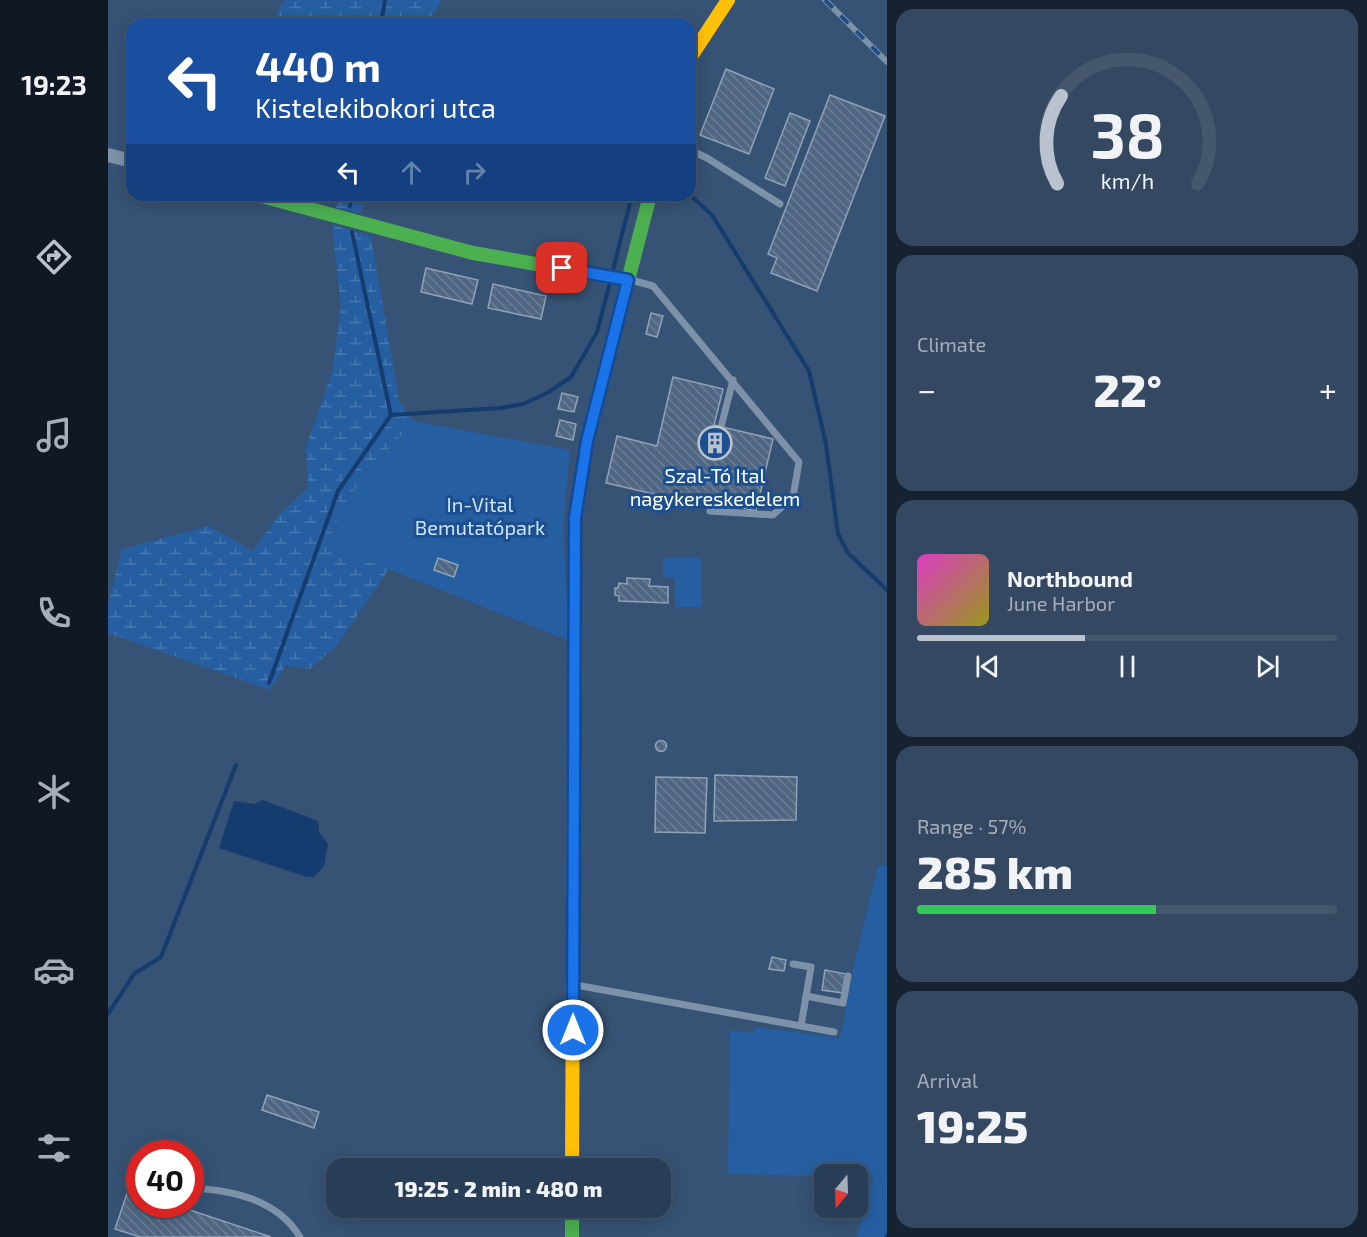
<!DOCTYPE html>
<html lang="en">
<head>
<meta charset="utf-8">
<style>
	:root { --surface:#283e57; --page:#344961; --text:#f1f3f6; --muted:#a5aeba; --line:#44576d; --accent:#b9c2ce }
	body { margin:0; font-family:"Exo 2",sans-serif; background:var(--page); color:var(--text); height:100vh; display:flex; flex-direction:column; font-size:22px; white-space:nowrap }
	* { box-sizing:border-box; margin:0 }
	p { font-size:20px; color:var(--muted) }
	.icon { flex:none; width:33px; height:33px; fill:none; stroke:currentColor; stroke-width:2; stroke-linecap:round; stroke-linejoin:round }
	.map { position:relative; flex:1; overflow:hidden }
	.sheet { display:flex; flex-direction:column; gap:9px; padding:9px; background:#162230; width:480px }
	.sheet>* { flex:none }
	.top-card { position:absolute; left:18px; top:18px; width:570px; height:183px; border-radius:18px; box-shadow:0 3px 15px #0003,0 0 0 2px var(--line); background:#1a4fa0; color:#fff; overflow:hidden }
	.needle { width:39px; rotate:199deg }
	.controls { position:absolute; left:706px; top:1164px; display:grid; gap:12px }
	.controls a { display:grid; place-items:center; width:54px; height:54px; border-radius:12px; background:var(--surface); box-shadow:0 3px 15px #0003,0 0 0 2px var(--line); font-size:30px }
	.speed { position:absolute; left:18px; top:1140px; display:flex; gap:12px; font-size:30px; font-weight:700; text-align:center }
	.speed>* { display:grid; place-content:center; width:78px; height:78px; border-radius:50%; background:var(--surface); box-shadow:0 3px 15px #0003,0 0 0 2px var(--line); line-height:1 }
	.speed .limit { border:9px solid #d22; background:#fff; color:#111 }
	.pin { position:absolute; display:grid; place-items:center; width:51px; height:51px; color:#fff; margin:-26px; border-radius:12px; box-shadow:0 3px 9px #0006 }
	.me { position:absolute; width:66px; margin:-33px; rotate:0deg; stroke-linejoin:round; filter:drop-shadow(0 0 4px #0008) }
	.turn { display:flex; align-items:center; gap:21px; height:126px; padding:0 30px; font-size:27px }
	.turn .icon { width:78px; height:78px; stroke-width:2.5 }
	.turn b { display:block; font-size:42px; line-height:51px }
	.lanes { display:flex; align-items:center; height:57px; padding:0 30px; background:#0003; justify-content:center; gap:30px; direction:ltr }
	.lanes .off { opacity:.35 }
	.big { font-size:45px; font-weight:800; line-height:1.1 }
	.sheet .widget { flex:1; display:flex; flex-direction:column; justify-content:center; gap:9px; min-width:0; padding:0 21px; border-radius:18px; background:var(--page) }
	.sheet .dial { align-items:center; gap:0 }
	.dial svg { height:156px; overflow:visible; fill:none; stroke:var(--line); stroke-width:7; stroke-linecap:round; text-anchor:middle }
	.dial text { fill:var(--text); stroke:none }
	.song { display:flex; align-items:center; gap:18px }
	.cover { width:72px; height:72px; border-radius:9px; background:linear-gradient(135deg,hsl(310 70% 55%),hsl(60 70% 35%)) }
	.played { height:6px; border-radius:3px; background:linear-gradient(90deg,var(--accent) 40%,var(--line) 40%) }
	.keys { display:flex; justify-content:space-around; direction:ltr }
	.heat { display:flex; justify-content:space-between; align-items:center; font-size:33px; direction:ltr }
	.charge { height:9px; border-radius:4px; background:linear-gradient(90deg,#34c759 57%,var(--line) 0) }
	.trip { position:absolute; left:218px; top:1158px; width:345px; height:60px; border-radius:18px; background:var(--surface); box-shadow:0 3px 15px #0003,0 0 0 2px var(--line); font-weight:800; line-height:60px; text-align:center }
	main { display:flex; flex:1; min-height:0 }
	.dock { display:flex; flex-direction:column; width:108px; justify-content:space-around; align-items:center; background:#101923; color:var(--muted) }
	.dock .icon { width:42px; height:42px }
	.dock .on { color:var(--accent) }
	.dock b { font-size:27px; color:var(--text) }
	.map>svg:first-child { display:block }
	.green { fill:#265fa1 }
	.wetland { fill:url(#wetland-marsh) }
	.water { fill:#153c6e }
	.lines { fill:none; stroke-linecap:round; stroke-linejoin:round }
	.stream { stroke:#153c6e; stroke-width:4 }
	.building { fill:url(#building-back-hatch); stroke:#92a2b6; stroke-width:1.5 }
	.lane { stroke:#7d92a8; stroke-width:7 }
	.street { stroke:#7d92a8; stroke-width:14 }
	.fast { stroke:#4caf50; stroke-width:14 }
	.slow { stroke:#ffc107; stroke-width:14 }
	.jam { stroke:#c62828; stroke-width:14 }
	.rail-casing { stroke:#7e92a7; stroke-width:6 }
	.rail { stroke:#1b4f8f; stroke-width:4; stroke-dasharray:11; stroke-linecap:butt }
	.route-casing { stroke:#114b97; stroke-width:15 }
	.route { stroke:#1a73e8; stroke-width:10 }
	.labels { text-anchor:middle; stroke-width:6; stroke-linejoin:round; paint-order:stroke }
	.poi-label { font-size:20px; fill:#fff; stroke:#1b4f8f }
	.park-label { font-size:20px; fill:#cfe3fa; stroke:#1b4f8f }
</style>
</head>
<body>
<main>
<nav class="dock">
<b>19:23</b>
<svg class="icon on" aria-label="directions" viewBox="0 0 24 24"><path d="M12 3l9 9-9 9-9-9zM9 14v-3h6M13 9l2 2-2 2"/></svg>
<svg class="icon" aria-label="music" viewBox="0 0 24 24"><path d="M9 18V5l10-2v13"/><circle cx="6" cy="18" r="3"/><circle cx="16" cy="16" r="3"/></svg>
<svg class="icon" aria-label="phone" viewBox="0 0 24 24"><path d="M5 4h4l2 5-3 2q2 4 5 5l2-3 5 2v4C11 20 4 13 5 4z"/></svg>
<svg class="icon" aria-label="climate" viewBox="0 0 24 24"><path d="M12 3v18M4 7l16 10M4 17L20 7"/></svg>
<svg class="icon" aria-label="car" viewBox="0 0 24 24"><path d="M5 17H2v-5l4-1 3-4h7l3 4 3 1v5h-3M9 17h6M6 11h13"/><circle cx="7" cy="17" r="2"/><circle cx="17" cy="17" r="2"/></svg>
<svg class="icon" aria-label="filters" viewBox="0 0 24 24"><path d="M4 7h16M4 17h16"/><circle cx="9" cy="7" r="2"/><circle cx="15" cy="17" r="2"/></svg>
</nav>
<div class="map">
<svg width="779" height="1237" viewBox="0 0 779 1237">
	<defs>
		<pattern id="wetland-marsh" width="20" height="14" patternUnits="userSpaceOnUse" patternTransform="scale(1.5)"><rect width="20" height="14" fill="#265fa1"/><path d="M1 5h8M5 5V1M11 12h8M15 12V8" fill="none" stroke="#4777af"/></pattern>
		<pattern id="building-back-hatch" width="6" height="6" patternUnits="userSpaceOnUse" patternTransform="scale(1.5)"><rect width="6" height="6" fill="#506783"/><path d="M-1 5l2 2M0 0l6 6M5-1l2 2" fill="none" stroke="#6a7e96"/></pattern>
	</defs>
	<rect width="100%" height="100%" fill="#365274"/>
	<!-- green -->
	<g class="green">
		<path d="M305 421 462 450 455 528 461 641 281 569 218 546 243 494Z"/>
		<path d="M555 558H593L594 607H567V578L555 577Z"/>
		<path d="M770 866H779V1237H749L765 1178 750 1177V1174H717V1176L620 1174 622 1030 644 1033 649 1027 732 1038 747 961Z"/>
	</g>
	<!-- wetland -->
	<g class="wetland">
		<path d="M177 0H334L319 24H136L166 16Z"/>
		<path d="M230 195H257L253 213 228 208Z"/>
		<path d="M224 225 263 236 291 400 305 421 243 494 218 545 281 569 229 645 202 669 178 665 162 690 0 633V604L14 549 101 526 145 551 169 517 200 488 198 448 225 369 233 306Z"/>
	</g>
	<!-- water -->
	<path class="water" d="M155 800 210 821 211 832 220 844 216 866 206 877H199L111 848 126 801 147 804Z"/>
	<g class="lines">
		<!-- stream -->
		<g class="stream">
			<path d="M273 24 277 0"/>
			<path d="M582 195 604 215 701 371 718 444 730 534 740 553 779 590"/>
			<path d="M242 206 244 195"/>
			<path d="M244 232 283 415"/>
			<path d="M505 270 524 195"/>
			<path d="M161 683 230 491 283 415 392 408 415 404 439 393 463 377 489 332 501 286"/>
			<path d="M0 1014 26 974 53 957 128 765"/>
			<path d="M779 1237V1235"/>
		</g>
	</g>
	<!-- building -->
	<g class="building">
		<path d="M618 69 666 89 641 154 592 135Z"/>
		<path d="M722 95 777 116 709 291 663 273 669 258 660 254Z"/>
		<path d="M682 113 702 121 677 186 657 178Z"/>
		<path d="M318 268 370 280 364 304 313 292Z"/>
		<path d="M385 284 438 296 433 319 380 308Z"/>
		<path d="M543 313 555 316 549 337 538 334Z"/>
		<path d="M565 377 615 389 606 425 665 439 648 511 586 497 585 503 498 483 509 436 549 446Z"/>
		<path d="M454 393 470 397 466 412 450 409Z"/>
		<path d="M452 420 468 424 465 440 448 436Z"/>
		<path d="M330 558 350 565 346 577 326 570Z"/>
		<path d="M519 578 542 579 541 586 560 587V603L511 601V596L507 595V588H510L511 583 519 584Z"/>
		<circle cx="553" cy="746" r="5.5"/>
		<path d="M607 775 689 777 688 820 606 821Z"/>
		<path d="M548 777 599 778 597 833 547 832Z"/>
		<path d="M664 957 678 960 676 971 661 969Z"/>
		<path d="M717 970 738 974 734 993 714 990Z"/>
		<path d="M159 1095 211 1112 206 1128 154 1110Z"/>
		<path d="M25 1176 32 1178V1204H64L163 1237H32L7 1229Z"/>
	</g>
	<g class="lines">
		<!-- lane -->
		<g class="lane">
			<path d="M582 150 599 158 672 204"/>
			<path d="M523 280 545 286 691 462 685 497 665 515 602 511 604 501"/>
			<path d="M613 427 625 380"/>
			<path d="M685 964 703 967 693 1026"/>
			<path d="M468 985 726 1032"/>
			<path d="M698 996 735 1003 740 976"/>
			<path d="M82 1188C124 1190 169 1199 192 1237"/>
		</g>
		<!-- street -->
		<path class="street" d="M0 155 24 161"/>
		<!-- fast -->
		<g class="fast">
			<path d="M150 195 365 253 520 280"/>
			<path d="M486 413 542 195"/>
			<path d="M464 1208V1237"/>
		</g>
		<!-- slow -->
		<g class="slow">
			<path d="M582 58 620 0"/>
			<path d="M464 1168 466 774"/>
		</g>
		<!-- jam -->
		<path class="jam" d="M466 774 467 518 479 441 486 413"/>
		<!-- rail casing -->
		<g class="rail-casing">
			<path id="rail" d="M717 0 779 62"/>
		</g>
		<!-- rail -->
		<use href="#rail" class="rail"/>
	</g>
	<g class="lines">
		<!-- route casing -->
		<g class="route-casing">
			<path id="route" d="M454 268 520 280 479 441 467 518 465 1030"/>
		</g>
		<!-- route -->
		<use href="#route" class="route"/>
	</g>
	<!-- icons -->
	<defs>
		<g id="building-ring" transform="scale(1.725)"><circle r="9.5" fill="#1b4f8f" stroke="#b9c2ce" stroke-width="1.5"/><path d="M-4-6H4V6H1V3H-1V6H-4ZM-2.5-4.3h1.7v1.8h-1.7ZM.8-4.3h1.7v1.8H.8ZM-2.5-1h1.7V.8h-1.7ZM.8-1h1.7V.8H.8Z" fill="#b9c2ce"/></g>
	</defs>
	<g fill-rule="evenodd">
		<use href="#building-ring" x="607" y="443"/>
	</g>
	<g class="labels">
		<!-- poi labels -->
		<g class="poi-label">
			<text x="607" y="483">Szal-Tó Ital<tspan x="607" dy="23">nagykereskedelem</tspan></text>
		</g>
		<!-- park labels -->
		<g class="park-label">
			<text x="372" y="512">In-Vital<tspan x="372" dy="23">Bemutatópark</tspan></text>
		</g>
	</g>
</svg>
<div class="controls">
<a><svg class="needle" viewBox="-14 -14 28 28"><path d="M0-13l5 13h-10z" fill="#e53935"/><path d="M0 13l5-13h-10z" fill="#a5aeba"/></svg></a>
</div>
<div class="speed"><div class="limit">40</div></div>
<div class="pin" style="left:454px;top:268px;background:#d93025"><svg class="icon" aria-label="arrive" viewBox="0 0 24 24"><path d="M6 21V4h12l-3 4 3 4H6"/></svg></div>
<svg class="me" style="left:465px;top:1030px" viewBox="-20 -20 40 40"><circle r="17" fill="#1a73e8" stroke="#fff" stroke-width="3"/><path d="M0-11L8 9 0 5-8 9z" fill="#fff"/></svg>
<div class="trip">19:25 · 2 min · 480 m</div>
<div class="top-card">
<div class="turn"><svg class="icon" aria-label="left" viewBox="0 0 24 24"><path d="M17 20v-9H6M10 6l-5 5 5 5"/></svg><div><b>440 m</b>Kistelekibokori utca</div></div>
<div class="lanes"><svg class="icon" aria-label="left" viewBox="0 0 24 24"><path d="M17 20v-9H6M10 6l-5 5 5 5"/></svg><svg class="icon off" aria-label="ahead" viewBox="0 0 24 24"><path d="M12 20V5M6 11l6-6 6 6"/></svg><svg class="icon off" aria-label="right" viewBox="0 0 24 24"><path d="M7 20v-9h11M14 6l5 5-5 5"/></svg></div>
</div>
</div>
<section class="sheet">
<div class="widget dial"><svg viewBox="0 0 100 80">
<path d="M14 69A42 42 0 1 1 86 69"/>
<path d="M14 69A42 42 0 0 1 16 24" stroke="#b9c2ce"/>
<text x="50" y="56" font-size="32" font-weight="700">38</text>
<text x="50" y="72" font-size="11">km/h</text>
</svg></div>
<div class="widget"><p>Climate</p>
<div class="heat"><a>−</a><b class="big">22°</b><a>+</a></div>
</div>
<div class="widget">
<div class="song"><i class="cover"></i><div><b>Northbound</b><p>June Harbor</p></div></div>
<div class="played"></div>
<div class="keys"><svg class="icon" aria-label="previous" viewBox="0 0 24 24"><path d="M18 5L8 12l10 7zM5 5v14"/></svg><svg class="icon" aria-label="pause" viewBox="0 0 24 24"><path d="M8 5v14M16 5v14"/></svg><svg class="icon" aria-label="next" viewBox="0 0 24 24"><path d="M6 5l10 7-10 7zM19 5v14"/></svg></div>
</div>
<div class="widget"><p>Range · 57%</p><b class="big">285 km</b><div class="charge"></div></div>
<div class="widget"><p>Arrival</p><b class="big">19:25</b></div>
</section>
</main>
</body>
</html>
